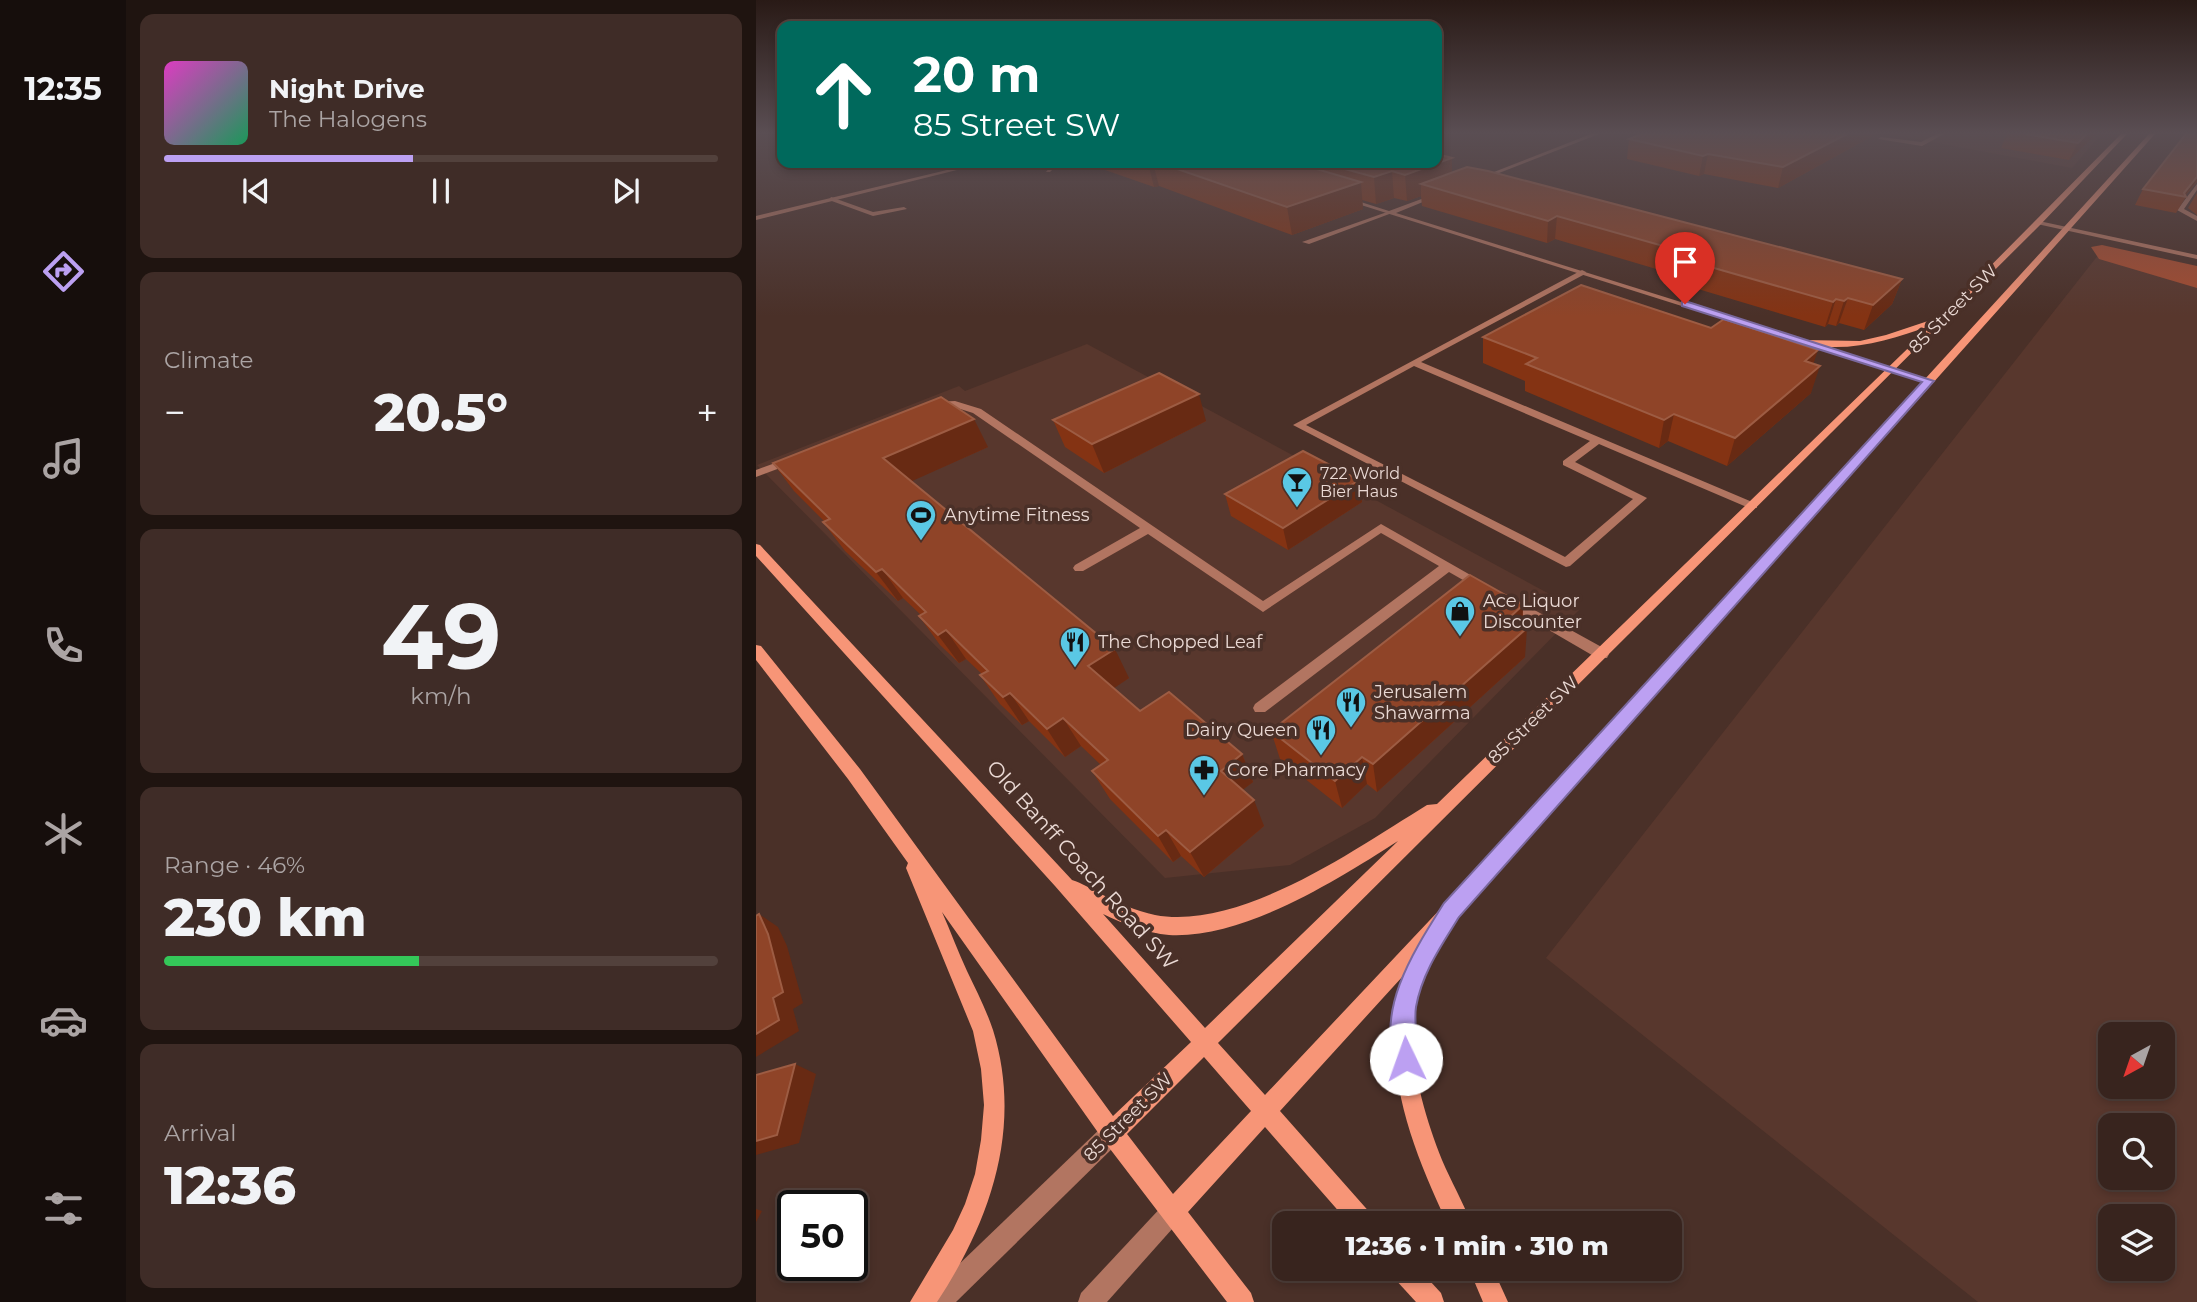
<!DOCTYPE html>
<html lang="en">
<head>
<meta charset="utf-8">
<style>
	:root { --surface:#38241e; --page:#3f2c27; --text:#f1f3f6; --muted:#aba4a4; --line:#52413c; --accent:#bca0f2 }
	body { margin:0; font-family:Montserrat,sans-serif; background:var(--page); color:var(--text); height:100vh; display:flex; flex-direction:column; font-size:26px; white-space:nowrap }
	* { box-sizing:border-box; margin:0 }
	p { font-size:23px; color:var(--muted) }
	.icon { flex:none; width:38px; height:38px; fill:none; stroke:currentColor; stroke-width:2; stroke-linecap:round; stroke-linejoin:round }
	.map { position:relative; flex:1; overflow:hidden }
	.panel { display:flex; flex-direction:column; gap:14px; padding:14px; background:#1f1410; width:630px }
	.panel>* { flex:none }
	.top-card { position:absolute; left:21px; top:21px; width:665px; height:147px; border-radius:14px; box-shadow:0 4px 10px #0003,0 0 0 2px var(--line); background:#00695c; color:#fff; overflow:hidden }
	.needle { width:46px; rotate:220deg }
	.tools { position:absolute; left:1342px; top:1022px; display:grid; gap:14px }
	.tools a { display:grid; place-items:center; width:77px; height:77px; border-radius:14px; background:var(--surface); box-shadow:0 4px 10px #0003,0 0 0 2px var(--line); font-size:35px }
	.speed { position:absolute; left:21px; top:1190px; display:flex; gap:14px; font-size:35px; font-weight:700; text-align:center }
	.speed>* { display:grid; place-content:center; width:91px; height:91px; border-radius:50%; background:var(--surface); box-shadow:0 4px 10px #0003,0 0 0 2px var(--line); line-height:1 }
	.speed .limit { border:4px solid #111; border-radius:10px; background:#fff; color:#111 }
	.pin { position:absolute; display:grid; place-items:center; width:60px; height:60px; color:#fff; margin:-72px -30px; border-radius:50% 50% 50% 0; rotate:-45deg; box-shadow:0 0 7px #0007 }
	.pin .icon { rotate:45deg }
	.me { position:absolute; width:77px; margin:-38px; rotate:357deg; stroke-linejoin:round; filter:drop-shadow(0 0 5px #0008) }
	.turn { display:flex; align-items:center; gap:24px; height:147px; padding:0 21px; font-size:32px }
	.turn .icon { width:91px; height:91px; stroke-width:2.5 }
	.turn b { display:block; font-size:49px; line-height:60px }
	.big { font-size:52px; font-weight:800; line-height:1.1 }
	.panel .widget { flex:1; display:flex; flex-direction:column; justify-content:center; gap:10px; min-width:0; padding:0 24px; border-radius:14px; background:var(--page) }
	.panel .dial { align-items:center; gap:0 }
	.dial b { font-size:91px; line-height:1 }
	.song { display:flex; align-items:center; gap:21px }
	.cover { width:84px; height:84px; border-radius:10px; background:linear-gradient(135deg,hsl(310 70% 55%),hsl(150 70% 35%)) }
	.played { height:7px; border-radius:4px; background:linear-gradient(90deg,var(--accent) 45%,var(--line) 45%) }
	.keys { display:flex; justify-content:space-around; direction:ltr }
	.heat { display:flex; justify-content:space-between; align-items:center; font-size:38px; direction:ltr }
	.charge { height:10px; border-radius:5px; background:linear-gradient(90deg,#34c759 46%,var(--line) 0) }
	.trip { position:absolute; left:516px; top:1211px; width:410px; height:70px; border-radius:14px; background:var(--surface); box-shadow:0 4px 10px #0003,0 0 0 2px var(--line); font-weight:800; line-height:70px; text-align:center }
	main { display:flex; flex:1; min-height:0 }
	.tabs { display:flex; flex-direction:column; width:126px; justify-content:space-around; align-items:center; background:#160e0c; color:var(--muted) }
	.tabs .icon { width:49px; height:49px }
	.tabs .selected { color:var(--accent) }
	.tabs b { font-size:32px; color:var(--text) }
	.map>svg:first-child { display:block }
	.built { fill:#58372d; fill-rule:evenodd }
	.forest { fill:#a54c30 }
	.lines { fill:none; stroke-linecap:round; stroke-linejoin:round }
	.service { fill:#b27561; fill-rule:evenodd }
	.minor { fill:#b27561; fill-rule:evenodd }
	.tertiary { fill:#b27561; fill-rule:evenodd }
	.secondary { fill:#f79577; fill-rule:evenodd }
	.wall { fill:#843313 }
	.shaded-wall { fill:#682a13 }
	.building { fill:#8f4428; stroke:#9d5c43; stroke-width:2 }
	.route { fill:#bca0f2; stroke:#7a689d; stroke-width:2 }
	.labels { text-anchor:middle; stroke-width:7; stroke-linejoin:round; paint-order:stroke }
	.far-poi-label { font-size:16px; fill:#ead9d4; stroke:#4a3028; text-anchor:start }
	.street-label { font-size:18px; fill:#ead9d4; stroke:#4a3028 }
	.poi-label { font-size:18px; fill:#ead9d4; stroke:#4a3028; text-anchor:start }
	.near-street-label { font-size:21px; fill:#ead9d4; stroke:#4a3028 }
</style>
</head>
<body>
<main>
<nav class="tabs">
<b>12:35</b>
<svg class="icon selected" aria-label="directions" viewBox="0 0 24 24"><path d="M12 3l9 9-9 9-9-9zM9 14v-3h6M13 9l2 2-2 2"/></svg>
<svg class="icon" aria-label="music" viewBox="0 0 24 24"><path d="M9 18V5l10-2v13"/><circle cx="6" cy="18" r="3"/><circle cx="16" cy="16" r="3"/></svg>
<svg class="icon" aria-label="phone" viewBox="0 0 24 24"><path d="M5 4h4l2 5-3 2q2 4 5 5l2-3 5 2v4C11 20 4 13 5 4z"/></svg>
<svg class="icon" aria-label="climate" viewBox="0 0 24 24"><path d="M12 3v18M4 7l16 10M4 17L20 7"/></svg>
<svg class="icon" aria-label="car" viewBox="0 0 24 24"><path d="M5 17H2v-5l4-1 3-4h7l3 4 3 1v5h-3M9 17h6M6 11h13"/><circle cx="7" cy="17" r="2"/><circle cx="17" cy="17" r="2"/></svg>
<svg class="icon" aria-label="filters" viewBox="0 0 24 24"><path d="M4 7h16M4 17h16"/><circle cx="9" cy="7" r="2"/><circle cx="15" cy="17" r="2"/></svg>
</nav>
<section class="panel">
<div class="widget">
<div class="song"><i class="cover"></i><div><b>Night Drive</b><p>The Halogens</p></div></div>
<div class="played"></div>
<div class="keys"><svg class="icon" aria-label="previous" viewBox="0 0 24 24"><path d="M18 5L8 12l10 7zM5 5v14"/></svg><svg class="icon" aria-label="pause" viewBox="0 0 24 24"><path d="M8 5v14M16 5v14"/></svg><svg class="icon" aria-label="next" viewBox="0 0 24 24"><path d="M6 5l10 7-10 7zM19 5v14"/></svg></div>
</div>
<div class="widget"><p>Climate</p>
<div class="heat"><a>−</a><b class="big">20.5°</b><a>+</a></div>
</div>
<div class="widget dial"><b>49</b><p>km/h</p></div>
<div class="widget"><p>Range · 46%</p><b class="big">230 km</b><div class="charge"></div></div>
<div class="widget"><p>Arrival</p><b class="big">12:36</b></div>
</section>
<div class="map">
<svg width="1441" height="1302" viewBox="0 0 1441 1302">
	<rect width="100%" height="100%" fill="#4a3028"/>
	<!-- built -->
	<g class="built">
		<path d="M1133 134H1345L1316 168Z"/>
		<path d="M1343 254 1441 266V1302H1222L790 958ZM1354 1034H1407V1087H1354ZM1354 1125H1407V1178H1354ZM1354 1216H1407V1269H1354Z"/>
		<path d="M331 344 823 610 619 818 534 865 409 878 1 465 203 386 209 391Z"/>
	</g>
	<!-- forest -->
	<path class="forest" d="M1346 245 1441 266V288L1343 259 1335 247Z"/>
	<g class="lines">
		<!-- service -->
		<g class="service">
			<path d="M1181 134H1188L1166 146 1122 139 1125 137 1165 142Z"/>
			<path d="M297 163H303L294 172H290Z"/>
			<path d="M1441 184V190L1428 209 1441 216V221L1421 210Z"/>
			<path d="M75 197 117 212 148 207 151 209 117 216 73 200Z"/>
			<path d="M631 212 636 213 553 244 546 242Z"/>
			<path d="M826 270 830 272 829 274 665 362 1001 504V508H993L843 444 819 462 891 498 814 566 810 567 537 425ZM658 366 834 441 807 461V465L877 499 809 557 550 425Z"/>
			<path d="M199 401 225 409 507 601 625 524 732 585 731 588H721L693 572 509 712H499L497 708 499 704 683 566 625 533 507 612 392 534 327 571H319L317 568 319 565 384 528 217 413 198 407 179 408 174 405 179 402Z"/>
			<path d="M36 457 41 460 40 462 0 477V470Z"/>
			<path d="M753 596 851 650 853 654 851 658H841L748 604 746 601Z"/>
		</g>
		<!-- minor -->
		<g class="minor">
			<path d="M835 134H843L725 180 720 179Z"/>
			<path d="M220 163H229L0 220V216Z"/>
			<path d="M679 194 684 195 640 213 1178 381 1170 383 586 199 589 197 633 211Z"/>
			<path d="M1283 221 1441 255V259L1281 224Z"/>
		</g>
		<!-- tertiary -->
		<g class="tertiary">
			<path d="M356 1122 364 1125 367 1133 364 1141 200 1302H170L173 1293 348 1125Z"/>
			<path d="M417 1199 425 1203 429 1211 425 1219 351 1302H322L325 1293 409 1203Z"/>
		</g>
		<!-- secondary -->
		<g class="secondary">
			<path d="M1365 134H1371L1285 224 462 1043 509 1095 689 904 1393 134H1399L688 931 689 935C684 948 673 959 668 972 643 1031 664 1104 686 1160 695 1181 707 1202 715 1223H691C654 1143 623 1065 647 976L524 1111 616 1215 620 1223H593L509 1127 432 1212 495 1293 498 1302H471L348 1141 186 912C195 932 202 952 211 971 220 990 230 1009 237 1030 267 1127 235 1220 181 1302H154L197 1230 209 1204 219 1174 225 1140 228 1105 225 1069 217 1031 150 868 152 863 92 779 0 660V645L5 646 104 769 357 1116 435 1042 299 886 0 556V544L4 545 316 880C326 883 335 889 345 894 362 903 380 911 399 915 485 931 601 848 671 805L681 804 1176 325C1133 341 1093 353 1048 344V340L1104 341 1130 335 1184 317ZM642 841 449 1028 347 914C368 924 390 933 413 935 488 939 581 880 642 841ZM448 1057 495 1111 417 1194 371 1134Z"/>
			<path d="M635 1269H663L685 1293 688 1302H660L638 1278Z"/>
			<path d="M713 1269H737L752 1302H727Z"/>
		</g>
	</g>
	<!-- wall -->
	<g class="wall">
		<path d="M1120 134 1022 188 948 174 943 176 871 159 873 139Z"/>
		<path d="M1251 134H1340L1313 160 1245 148Z"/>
		<path d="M1441 134V182L1429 196 1430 197 1420 213 1379 205 1387 189Z"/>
		<path d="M329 163H681L696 173 1146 279 1136 304 1108 330 1083 323 1080 326 1072 324 1069 327 905 278 907 271 799 239 791 243 666 206 665 196 651 201 638 198 620 204 606 200 607 209 536 235 403 186 398 187Z"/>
		<path d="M1441 193V215L1432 208Z"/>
		<path d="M727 337 1057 364 1055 393 971 466 912 441 903 448 769 391V381L727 363Z"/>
		<path d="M297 420 450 421 348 473 309 447Z"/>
		<path d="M232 447 155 481 373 678 357 688 384 711 486 754 497 782 486 790 508 826 448 877 425 856 417 862 354 799 336 771 345 765 325 746 309 757 273 721 266 725 244 704 224 675 226 674 210 659 203 663 184 645 163 616 165 615 147 598 142 601 89 551 67 522H69L38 491 17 463Z"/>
		<path d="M603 480 606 502 532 550 475 516 469 494Z"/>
		<path d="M767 605 766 626 769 657 621 792 611 784 586 808 524 759 515 731Z"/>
	</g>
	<!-- shaded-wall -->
	<g class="shaded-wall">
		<path d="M1091 134H1120L1022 188 1027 167Z"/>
		<path d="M1331 134H1340L1313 160 1322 143Z"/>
		<path d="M952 154 948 174 943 176 947 156Z"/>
		<path d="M696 158V184H665V196L651 201 649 175Z"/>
		<path d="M392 163H397L403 186 398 187Z"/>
		<path d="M636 171 638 198 620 204 618 177Z"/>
		<path d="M1441 177V181L1428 197H1426Z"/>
		<path d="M605 182 607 209 536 235 531 207Z"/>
		<path d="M801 216 799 239 791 243 792 221Z"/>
		<path d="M1146 279 1136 304 1108 330 1117 305Z"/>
		<path d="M1092 298 1083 323 1080 326 1088 301Z"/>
		<path d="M1080 299 1072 324 1069 327 1077 302Z"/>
		<path d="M1062 350 1054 374 1064 366 1055 393 971 466 979 438 1049 361Z"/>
		<path d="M443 394 450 421 348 473 336 444Z"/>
		<path d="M918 414 912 441 903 448 908 420Z"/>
		<path d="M218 419 232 447 145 486 127 458Z"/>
		<path d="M603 480 606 502 532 550 527 528Z"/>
		<path d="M126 569 147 598 142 601 120 572Z"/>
		<path d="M767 605 766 633 771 628 769 657 621 792 617 764 753 618Z"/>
		<path d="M190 630 210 659 203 663 182 635Z"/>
		<path d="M359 649 373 678 348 695 332 666Z"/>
		<path d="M254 693 273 721 266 725 247 697Z"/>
		<path d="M307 718 325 746 309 757 291 729Z"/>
		<path d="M486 754 497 782 476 798 465 771Z"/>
		<path d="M606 757 611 784 586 808 579 781Z"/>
		<path d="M498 800 508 826 448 877 434 852Z"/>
		<path d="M410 830 425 856 417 862 402 836Z"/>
		<path d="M3 914 22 927 31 946 47 1003 37 1009 43 1031 0 1057V1034L17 998Z"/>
		<path d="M39 1064 60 1074 43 1143 0 1155V1141Z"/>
		<path d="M0 1209 6 1211 0 1222Z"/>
	</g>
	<!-- building -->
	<g class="building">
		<path d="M885 134H1091L1027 167 952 154 947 156 873 139Z"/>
		<path d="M1269 134H1331L1322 143Z"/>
		<path d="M1430 134H1441V177L1428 193 1430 197 1387 189Z"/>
		<path d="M681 154 696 158 649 175 636 171 618 177 567 163H681Z"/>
		<path d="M404 163H540L605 182 531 207Z"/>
		<path d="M711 167 732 171 1146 279 1117 305 1092 298 1088 301 1080 299 1077 302 909 254 918 249 801 216 792 221 665 184Z"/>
		<path d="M825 285 955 328 968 319 1062 350 1049 361 1064 366 979 438 918 414 908 420 770 364 781 358 727 337Z"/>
		<path d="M403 373 443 394 336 444 297 420Z"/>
		<path d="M185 397 218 419 127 458 359 649 332 666 384 711 413 692 486 754 465 771 498 800 434 852 410 830 402 836 336 771 352 760 307 718 291 729 254 693 247 697 224 675 232 671 190 630 182 635 163 616 170 612 126 569 120 572 67 522 74 519 17 463Z"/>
		<path d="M547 451 603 480 527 528 469 494Z"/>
		<path d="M714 575 767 605 753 618 771 628 617 764 606 757 579 781 515 731Z"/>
		<path d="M3 914 12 934 27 992 17 998 23 1020 0 1034V916Z"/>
		<path d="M39 1064 21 1135 0 1141V1075Z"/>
	</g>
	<!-- sky -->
	<linearGradient id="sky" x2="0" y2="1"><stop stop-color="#291a16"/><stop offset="0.42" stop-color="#5a4e53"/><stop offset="1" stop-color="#5a4e53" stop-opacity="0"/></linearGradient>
	<rect width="1441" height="316" fill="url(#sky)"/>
	<!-- route -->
	<path class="route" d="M929 301 1178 381 703 917C685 946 666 973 660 1007 657 1026 665 1050 658 1067L650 1071 641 1067C618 1010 659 949 688 903L1166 382 926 306V302Z"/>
	<!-- icons -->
	<defs>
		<g id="bar-pin" transform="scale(1.575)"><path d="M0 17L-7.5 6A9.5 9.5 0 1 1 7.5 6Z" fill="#5ac8e5" stroke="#4a3028"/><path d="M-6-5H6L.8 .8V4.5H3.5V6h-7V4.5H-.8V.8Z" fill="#111"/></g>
		<g id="stadium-pin" transform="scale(1.575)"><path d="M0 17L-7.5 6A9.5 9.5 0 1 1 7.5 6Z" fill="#5ac8e5" stroke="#4a3028"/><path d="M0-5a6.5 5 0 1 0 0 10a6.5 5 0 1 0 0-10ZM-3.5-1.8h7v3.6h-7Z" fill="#111"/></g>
		<g id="shop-pin" transform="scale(1.575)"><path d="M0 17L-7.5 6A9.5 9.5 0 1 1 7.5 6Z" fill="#5ac8e5" stroke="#4a3028"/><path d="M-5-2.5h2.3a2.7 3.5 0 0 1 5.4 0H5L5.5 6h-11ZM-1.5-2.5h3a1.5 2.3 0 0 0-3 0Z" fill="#111"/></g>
		<g id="restaurant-pin" transform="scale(1.575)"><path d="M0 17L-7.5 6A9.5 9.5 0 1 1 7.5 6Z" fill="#5ac8e5" stroke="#4a3028"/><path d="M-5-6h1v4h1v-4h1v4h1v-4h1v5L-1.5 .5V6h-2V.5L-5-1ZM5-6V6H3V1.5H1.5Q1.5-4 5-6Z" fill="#111"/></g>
		<g id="pharmacy-pin" transform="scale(1.575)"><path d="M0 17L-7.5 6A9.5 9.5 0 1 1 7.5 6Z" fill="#5ac8e5" stroke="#4a3028"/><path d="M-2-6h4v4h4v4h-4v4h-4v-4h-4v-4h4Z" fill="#111"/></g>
	</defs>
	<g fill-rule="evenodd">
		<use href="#bar-pin" x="541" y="482"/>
		<use href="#stadium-pin" x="165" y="515"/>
		<use href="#shop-pin" x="704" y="611"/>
		<use href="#restaurant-pin" x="319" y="642"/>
		<use href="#restaurant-pin" x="595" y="702"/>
		<use href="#restaurant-pin" x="565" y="730"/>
		<use href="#pharmacy-pin" x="448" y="770"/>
	</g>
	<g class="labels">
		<!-- far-poi labels -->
		<g class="far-poi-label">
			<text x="564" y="479">722 World<tspan x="564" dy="18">Bier Haus</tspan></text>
		</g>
		<!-- street labels -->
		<g class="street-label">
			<text transform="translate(1197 309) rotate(-45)" y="6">85 Street SW</text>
			<text transform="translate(777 720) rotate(-44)" y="6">85 Street SW</text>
			<text transform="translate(372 1117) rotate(-45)" y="6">85 Street SW</text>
		</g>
		<!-- poi labels -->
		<g class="poi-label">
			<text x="188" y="521">Anytime Fitness</text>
			<text x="727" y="607">Ace Liquor<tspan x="727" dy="21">Discounter</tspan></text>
			<text x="342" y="648">The Chopped Leaf</text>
			<text x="618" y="698">Jerusalem<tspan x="618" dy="21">Shawarma</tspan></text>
			<text x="542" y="736" text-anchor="end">Dairy Queen</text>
			<text x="471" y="776">Core Pharmacy</text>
		</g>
		<!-- near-street labels -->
		<g class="near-street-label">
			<text transform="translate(326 865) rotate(48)" y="7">Old Banff Coach Road SW</text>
		</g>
	</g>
</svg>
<div class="tools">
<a><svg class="needle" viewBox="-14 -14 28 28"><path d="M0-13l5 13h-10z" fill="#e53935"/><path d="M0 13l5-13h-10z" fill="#aba4a4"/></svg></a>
<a><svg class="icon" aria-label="search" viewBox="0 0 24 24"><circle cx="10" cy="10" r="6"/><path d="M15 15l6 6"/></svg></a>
<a><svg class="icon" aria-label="layers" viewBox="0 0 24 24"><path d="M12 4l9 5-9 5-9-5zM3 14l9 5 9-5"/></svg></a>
</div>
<div class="speed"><div class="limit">50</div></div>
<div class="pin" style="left:929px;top:304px;background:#d93025"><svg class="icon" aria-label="arrive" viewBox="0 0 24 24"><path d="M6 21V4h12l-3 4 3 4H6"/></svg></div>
<svg class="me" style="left:650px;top:1059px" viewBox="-20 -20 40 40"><circle r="19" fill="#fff"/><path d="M0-13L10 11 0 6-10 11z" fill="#bca0f2"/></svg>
<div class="trip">12:36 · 1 min · 310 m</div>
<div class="top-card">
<div class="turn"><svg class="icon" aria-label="ahead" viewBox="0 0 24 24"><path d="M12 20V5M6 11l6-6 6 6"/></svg><div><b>20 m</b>85 Street SW</div></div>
</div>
</div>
</main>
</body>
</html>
